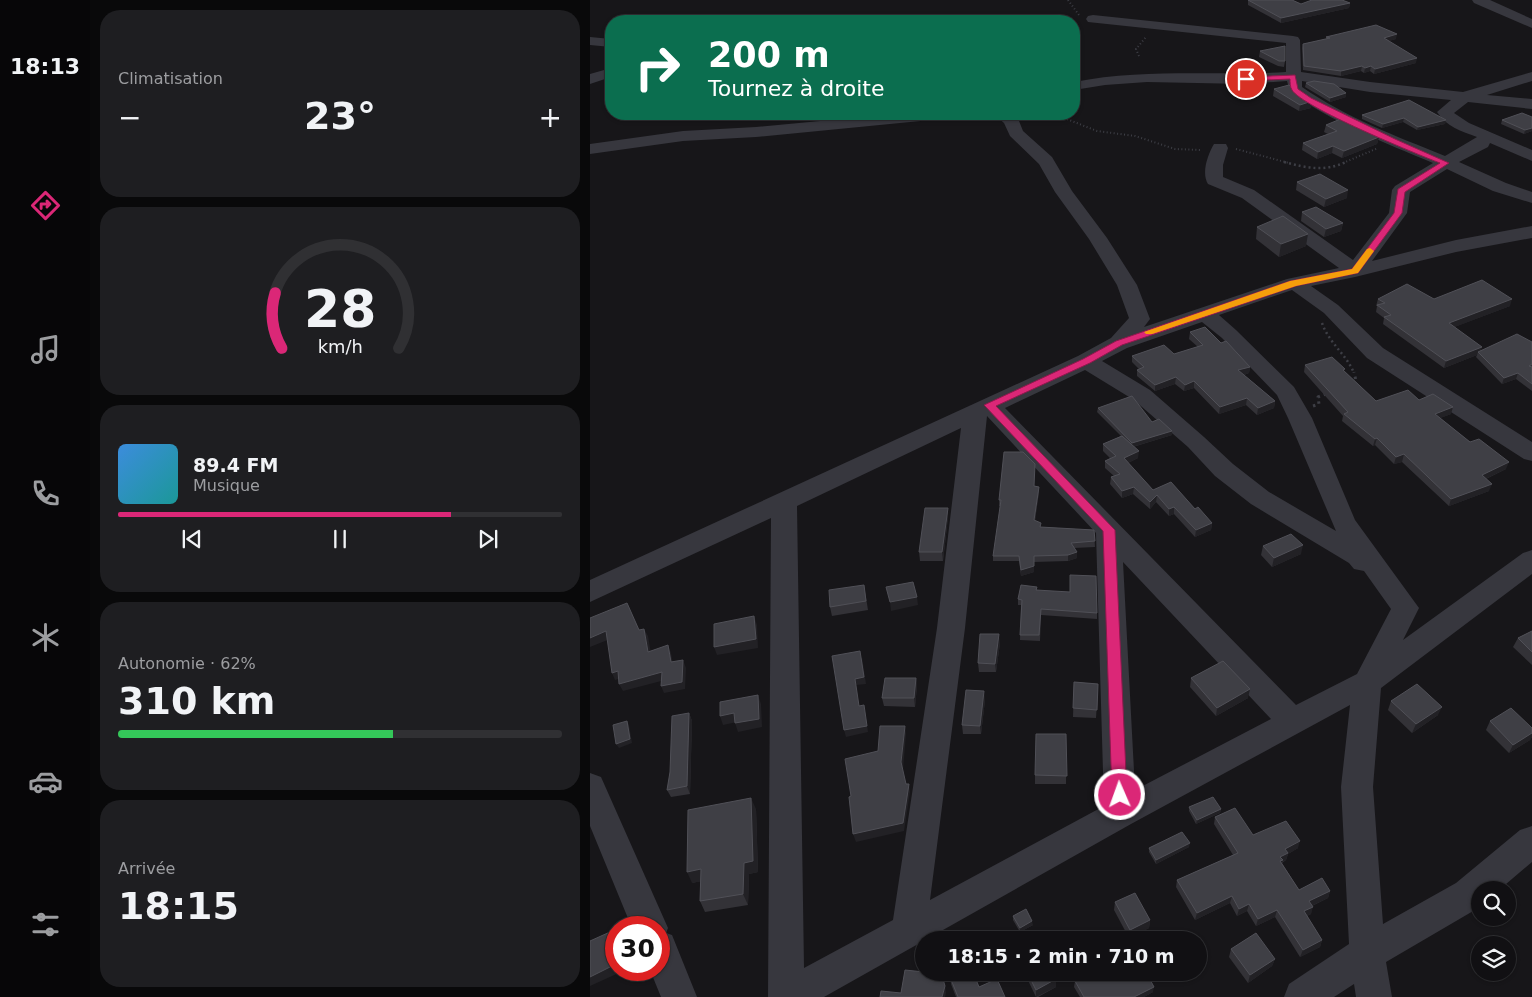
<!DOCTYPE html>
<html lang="fr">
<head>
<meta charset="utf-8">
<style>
	:root { --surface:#111013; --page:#1e1e21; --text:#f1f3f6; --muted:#9c9da0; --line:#303033; --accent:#db2777 }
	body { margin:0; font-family:"DejaVu Sans",sans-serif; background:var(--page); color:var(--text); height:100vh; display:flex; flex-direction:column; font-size:19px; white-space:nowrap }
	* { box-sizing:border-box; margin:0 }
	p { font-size:16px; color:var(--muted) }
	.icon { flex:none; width:28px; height:28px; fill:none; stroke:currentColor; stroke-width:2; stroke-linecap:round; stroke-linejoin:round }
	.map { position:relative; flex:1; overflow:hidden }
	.panel { display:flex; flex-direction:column; gap:10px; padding:10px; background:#09090a; width:500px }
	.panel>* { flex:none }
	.top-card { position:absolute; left:15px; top:15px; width:475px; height:105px; border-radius:20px; box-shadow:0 1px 4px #0004,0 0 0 1px var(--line); background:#0b6e4f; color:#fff; overflow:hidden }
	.tools { position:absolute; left:881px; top:881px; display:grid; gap:10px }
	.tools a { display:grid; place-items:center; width:45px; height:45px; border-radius:50%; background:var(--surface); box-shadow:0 1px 4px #0004,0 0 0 1px var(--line); font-size:25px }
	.speed { position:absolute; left:15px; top:916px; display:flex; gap:10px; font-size:25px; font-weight:700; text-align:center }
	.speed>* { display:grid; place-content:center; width:65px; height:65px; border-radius:50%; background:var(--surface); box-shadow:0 1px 4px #0004,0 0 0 1px var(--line); line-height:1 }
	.speed .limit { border:8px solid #d22; background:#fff; color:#111 }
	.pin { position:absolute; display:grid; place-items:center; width:42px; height:42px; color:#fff; margin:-21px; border:2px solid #fff; border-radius:50%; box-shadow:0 1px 5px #0007 }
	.me { position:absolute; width:55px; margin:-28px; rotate:358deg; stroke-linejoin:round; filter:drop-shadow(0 0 4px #0008) }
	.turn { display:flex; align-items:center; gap:18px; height:105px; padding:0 20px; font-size:22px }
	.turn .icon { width:65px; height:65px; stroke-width:2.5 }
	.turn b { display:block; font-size:35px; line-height:42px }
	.big { font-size:38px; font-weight:700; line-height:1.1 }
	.panel .card { flex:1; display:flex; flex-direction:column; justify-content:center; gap:8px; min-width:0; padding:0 18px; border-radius:20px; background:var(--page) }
	.panel .dial { align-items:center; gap:0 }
	.dial svg { height:130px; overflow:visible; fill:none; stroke:var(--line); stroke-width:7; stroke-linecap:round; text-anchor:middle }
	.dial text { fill:var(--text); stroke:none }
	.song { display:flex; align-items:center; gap:15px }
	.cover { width:60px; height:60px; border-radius:8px; background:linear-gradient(135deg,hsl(210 70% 55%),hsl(180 70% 35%)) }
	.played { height:5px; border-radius:2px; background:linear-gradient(90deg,var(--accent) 75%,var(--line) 75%) }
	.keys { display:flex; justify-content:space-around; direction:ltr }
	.heat { display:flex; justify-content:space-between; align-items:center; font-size:28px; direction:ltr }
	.charge { height:8px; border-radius:4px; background:linear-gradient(90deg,#34c759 62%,var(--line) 0) }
	.trip { position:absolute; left:325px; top:931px; width:292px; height:50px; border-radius:25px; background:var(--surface); box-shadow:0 1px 4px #0004,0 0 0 1px var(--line); font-weight:700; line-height:50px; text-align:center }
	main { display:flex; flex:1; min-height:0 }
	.tab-bar { display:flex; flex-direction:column; width:90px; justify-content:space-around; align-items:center; background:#070608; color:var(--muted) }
	.tab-bar .icon { width:35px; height:35px }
	.tab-bar .active { color:var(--accent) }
	.tab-bar b { font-size:22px; color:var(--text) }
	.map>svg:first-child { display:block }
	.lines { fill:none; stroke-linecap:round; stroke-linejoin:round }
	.path-far2 { stroke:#3d3e45; stroke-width:2; stroke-dasharray:1 2.5; stroke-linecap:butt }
	.path-far1 { stroke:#3d3e45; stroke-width:2.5; stroke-dasharray:2 3; stroke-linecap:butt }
	.path { stroke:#3d3e45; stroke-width:3; stroke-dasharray:2.5 4; stroke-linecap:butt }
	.minor { fill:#37373e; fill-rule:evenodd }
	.wall { fill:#333237 }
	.shaded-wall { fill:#222125 }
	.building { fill:#3f3f45; stroke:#505057 }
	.route { fill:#db2777; stroke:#8e194d }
	.slow { fill:#f59e0b }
</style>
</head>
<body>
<main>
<nav class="tab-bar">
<b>18:13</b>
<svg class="icon active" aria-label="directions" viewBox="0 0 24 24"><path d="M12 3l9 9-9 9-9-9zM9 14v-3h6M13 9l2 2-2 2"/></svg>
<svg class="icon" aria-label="music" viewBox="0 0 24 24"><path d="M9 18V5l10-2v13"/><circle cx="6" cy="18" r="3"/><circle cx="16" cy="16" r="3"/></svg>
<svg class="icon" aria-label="phone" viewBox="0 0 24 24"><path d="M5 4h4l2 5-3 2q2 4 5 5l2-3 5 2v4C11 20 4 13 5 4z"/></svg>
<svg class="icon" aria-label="climate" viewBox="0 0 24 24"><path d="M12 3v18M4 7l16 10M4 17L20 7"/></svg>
<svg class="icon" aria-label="car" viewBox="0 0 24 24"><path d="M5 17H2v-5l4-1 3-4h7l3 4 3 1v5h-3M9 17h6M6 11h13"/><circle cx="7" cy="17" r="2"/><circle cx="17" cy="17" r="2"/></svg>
<svg class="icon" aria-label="filters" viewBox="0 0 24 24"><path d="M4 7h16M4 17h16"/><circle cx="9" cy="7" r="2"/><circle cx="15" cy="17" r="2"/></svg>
</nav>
<section class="panel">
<div class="card"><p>Climatisation</p>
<div class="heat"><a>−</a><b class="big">23°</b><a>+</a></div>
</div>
<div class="card dial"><svg viewBox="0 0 100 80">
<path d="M14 69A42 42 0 1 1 86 69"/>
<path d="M14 69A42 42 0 0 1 10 35" stroke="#db2777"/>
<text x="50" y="56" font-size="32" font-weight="700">28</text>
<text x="50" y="72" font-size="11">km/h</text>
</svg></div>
<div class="card">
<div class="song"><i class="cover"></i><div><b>89.4 FM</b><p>Musique</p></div></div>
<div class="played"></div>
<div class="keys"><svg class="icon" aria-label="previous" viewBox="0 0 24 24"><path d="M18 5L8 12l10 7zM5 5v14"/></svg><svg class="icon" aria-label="pause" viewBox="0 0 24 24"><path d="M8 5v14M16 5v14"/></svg><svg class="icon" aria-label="next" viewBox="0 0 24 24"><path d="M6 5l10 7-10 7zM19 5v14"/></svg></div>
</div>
<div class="card"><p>Autonomie · 62%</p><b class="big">310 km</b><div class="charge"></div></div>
<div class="card"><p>Arrivée</p><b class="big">18:15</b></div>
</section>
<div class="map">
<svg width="942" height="997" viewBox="0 0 942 997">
	<rect width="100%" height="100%" fill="#171619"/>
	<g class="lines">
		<!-- path-far2 -->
		<g class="path-far2">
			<path d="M478 0 489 15"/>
			<path d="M549 56 546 49 556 37"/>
			<path d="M464 114 507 131 545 136 585 149 612 150"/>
			<path d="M646 149 699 163"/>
			<path d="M753 163 788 148"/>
		</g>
		<!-- path-far1 -->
		<g class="path-far1">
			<path d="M694 162C717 168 734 172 756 162"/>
			<path d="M732 323C739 343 756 354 764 373"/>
		</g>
		<!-- path -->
		<g class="path">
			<path d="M762 383 766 381 764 372"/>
			<path d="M723 406 729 404 728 397 738 393"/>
		</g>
		<!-- minor -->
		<g class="minor">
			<path d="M882 0H900L942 19V28L884 3Z"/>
			<path d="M503 15 703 36 708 37 710 40 711 72 780 82 873 92 942 72V81L897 95 942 99V109L878 102 864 113 879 123 942 150V161L900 143 898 147 869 162 916 183 942 192V203L903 191 857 169 820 192 817 213 782 261 866 240 942 226V238L866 252 765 277 721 286 748 305 793 348 942 442V461L934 459 777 358 734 313 702 290 629 315 646 330 704 387 722 418 765 520 829 608 813 640 933 553 942 550V574L791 688 783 787 793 924 866 883 930 830 942 826V862L909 890H890V907L796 962 802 997H766L764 984 744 997H694L699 984 759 944 751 787 760 705 541 824 234 997H178L181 518 0 602V580L488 356 521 338 539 318 527 285 499 239 465 192 449 164 420 136 414 123 404 114H422L429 121 433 131 462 157 482 191 517 238 547 285 560 319 554 327 697 279 749 268 652 198 618 184C611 173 618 154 624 144H636L638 148 633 165V177L664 190 763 260 799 213 802 190 805 186 843 163C793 142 744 123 700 92L697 81 656 84 557 82 515 85 484 90V82C554 68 625 76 696 72V43L498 22 496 19 498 16ZM712 81 780 92 861 100 847 112C857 127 871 131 887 137L855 156C806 136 757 118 712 87ZM612 322 632 338 687 395 698 418 746 531 679 492 643 464 614 437 560 390 512 361 537 348ZM495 370 544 400 598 447 625 476 661 504 759 563 764 569 774 571 801 609 767 674 706 705 415 408ZM397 416 506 533 514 806 340 900 375 628ZM371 428 347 628 303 920 214 968 207 506ZM533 562 681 719 545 790Z"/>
			<path d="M0 37 21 39V47L0 45Z"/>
			<path d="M21 68V77L0 84V74Z"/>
			<path d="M304 114H359L357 117 351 119 166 137 93 141 0 154V144L93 131 166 127Z"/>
			<path d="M0 773 11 777 78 928 76 933 82 935 107 997H71L60 970H69V928H42L0 826Z"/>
		</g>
	</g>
	<!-- wall -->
	<g class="wall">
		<path d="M658 0 711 4 760 3 759 8 691 23 658 5Z"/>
		<path d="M736 37 806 39 798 41 826 63 784 74 780 71 774 73 771 71 751 76 713 70 712 48 713 44 736 39Z"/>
		<path d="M670 51 695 61 694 67 688 66 669 57Z"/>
		<path d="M716 83 756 97 740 102 715 87Z"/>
		<path d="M684 89 722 101 721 108 709 111 683 96Z"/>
		<path d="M772 115 856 120 855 124 827 130 813 122 792 128 772 119Z"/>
		<path d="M942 117V131L934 134 911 124 912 120Z"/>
		<path d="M736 125 789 137 787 144 752 158 742 153 727 159 712 150 713 143 738 134 734 132Z"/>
		<path d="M707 182 757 198 734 207 706 190Z"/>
		<path d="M712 212 753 223 751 231 734 237 711 221Z"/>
		<path d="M667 227 716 246 689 257 666 239Z"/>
		<path d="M788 299H844L920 306 864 327 891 350 942 342V391L926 379 912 384 886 357 887 355 854 368 793 324 794 318 786 312 787 306H786Z"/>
		<path d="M600 332 631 343 660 367 659 373 654 375 685 401 684 408 667 415 656 405 629 414 604 388 594 391 585 384 565 391 547 376V370L549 369 542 362V356L584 354 608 347 599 339Z"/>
		<path d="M715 365 755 372 786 401 829 400 861 414 850 418 880 442 916 469 896 479 899 491 859 506 812 462 804 464 785 445 783 446 752 421 753 416 714 372Z"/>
		<path d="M508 408 562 422 582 435 543 447 548 458 538 463 563 490 605 509 622 523 621 530 605 537 584 514 579 516 566 502 560 509 543 494 532 498 520 484 521 477 524 476 515 468V461L520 458 513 451V444L531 436 507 412Z"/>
		<path d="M445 486 449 487V492L445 521 451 527 504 530 505 547 484 548 487 552V558L478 561 444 562V572L431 576 429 561H403V556L410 506H409V500Z"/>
		<path d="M358 508V517L353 561H330L329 552Z"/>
		<path d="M673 546 711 554 682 567 671 555Z"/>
		<path d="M274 585 278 610 242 616 240 607Z"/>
		<path d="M447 587V590L507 613V619L451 615 450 641 430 640 431 605H428V599Z"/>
		<path d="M942 631V665L923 647 928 638Z"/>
		<path d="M410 643 406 672H389L388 663Z"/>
		<path d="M326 678 327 686 325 707 294 706 292 698Z"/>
		<path d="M601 678 658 698 626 716 600 687Z"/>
		<path d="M484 682 508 684 506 718 483 717Z"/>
		<path d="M395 700 391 734H373L372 725Z"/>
		<path d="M801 701 848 715 822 733 798 710Z"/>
		<path d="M99 713 102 721 100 794 81 797 77 790Z"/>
		<path d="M900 721 942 728V737L940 740 919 753 896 730Z"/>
		<path d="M476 734V784H445V775Z"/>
		<path d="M599 807 631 809 630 813 606 824 599 811Z"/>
		<path d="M166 809 168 872 159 874 158 905 115 912 110 901 111 881 102 883Z"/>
		<path d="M625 817 663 835 708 848 698 854 696 860 692 863 709 890 740 891 738 898 722 906 721 914 717 916 732 940 730 947 710 957 685 917 666 926 657 911 647 916 640 903 605 920 586 887 587 880 643 855 624 824Z"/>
		<path d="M599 847 566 864 559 852V848Z"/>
		<path d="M525 902 560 920 559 928 539 938 524 910Z"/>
		<path d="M423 916 443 925 430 932 423 920Z"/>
		<path d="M641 949 685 959 682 966 658 983 639 957Z"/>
		<path d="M434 972H463L466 987 448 997H446Z"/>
		<path d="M360 977 389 987 415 997H366L361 984Z"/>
		<path d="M551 977 563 992 554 997H490L484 987 485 981Z"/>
	</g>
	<!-- shaded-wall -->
	<g class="shaded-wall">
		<path d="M760 3 759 8 691 23V18Z"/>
		<path d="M807 34 806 39 793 43 794 38Z"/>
		<path d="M827 58 826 63 784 74 785 69Z"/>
		<path d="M772 66 771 71 751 76V71Z"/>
		<path d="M781 66 780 71 774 73 775 68Z"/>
		<path d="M756 93V97L740 102V98Z"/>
		<path d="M722 101 721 108 709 111 710 105Z"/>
		<path d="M814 118 813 122 792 128 793 124Z"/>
		<path d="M856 120 855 124 827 130 828 127Z"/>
		<path d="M942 128V131L934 134 935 130Z"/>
		<path d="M789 137 787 144 752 158 754 151Z"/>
		<path d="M743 146 742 153 727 159 728 152Z"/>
		<path d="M758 190 757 198 734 207 736 199Z"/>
		<path d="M753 223 751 231 734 237 736 229Z"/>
		<path d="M718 234 716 246 689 257 691 244Z"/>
		<path d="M922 299 920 306 857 330 859 323Z"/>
		<path d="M892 347 890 353 888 352 887 355 854 368 856 361Z"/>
		<path d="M660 367 659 373 648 377V370Z"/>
		<path d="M928 373 926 379 912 384 914 378Z"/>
		<path d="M586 377 585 384 565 391V385Z"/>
		<path d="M604 381V388L594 391 595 385Z"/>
		<path d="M657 398 656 405 629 414 630 407Z"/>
		<path d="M685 401 684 408 667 415 668 408Z"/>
		<path d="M863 407 861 414 843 421 845 414Z"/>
		<path d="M582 431V435L542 447V443Z"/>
		<path d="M787 438 785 445 783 446 785 439Z"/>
		<path d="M549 451 548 458 534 465V458Z"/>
		<path d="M814 454 812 462 804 464 806 457Z"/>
		<path d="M919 462 916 469 889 482 892 475Z"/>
		<path d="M902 484 899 491 859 506 861 499Z"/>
		<path d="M449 487V492L444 526V520Z"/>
		<path d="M544 487 543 494 532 498V491Z"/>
		<path d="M567 495 566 502 560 509V502Z"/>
		<path d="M584 507V514L579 516V509Z"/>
		<path d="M358 508V517L353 561 352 552Z"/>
		<path d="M622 523 621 530 605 537 606 530Z"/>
		<path d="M713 545 711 554 682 567 684 558Z"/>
		<path d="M487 552V558L478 561V555Z"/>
		<path d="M444 556V572L431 576V570Z"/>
		<path d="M327 597 328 605 301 611 300 602Z"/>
		<path d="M164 616 167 625 168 648 127 655 124 647Z"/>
		<path d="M54 629 58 636 62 659 58 652Z"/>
		<path d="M16 631 20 639 0 647V638Z"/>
		<path d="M409 634 410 643 406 672 405 664Z"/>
		<path d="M78 645 81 653 84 670 81 662Z"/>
		<path d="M272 657 276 684 266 685 265 679Z"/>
		<path d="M93 660 96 668 95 689 74 693 71 686Z"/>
		<path d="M28 671 32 678 25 680 22 673Z"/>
		<path d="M72 672 75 680 33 691 29 684Z"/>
		<path d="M326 678 327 686 325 707 324 698Z"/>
		<path d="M660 689 658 698 626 716 627 708Z"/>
		<path d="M394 691 395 700 391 734 390 726Z"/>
		<path d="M168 695 171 704 172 727 148 732 145 723Z"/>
		<path d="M274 705 278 732 256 737 254 730Z"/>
		<path d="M852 707 848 715 822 733 826 724Z"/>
		<path d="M99 713 102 721 100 794 97 786Z"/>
		<path d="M144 713 147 722 133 725 130 716Z"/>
		<path d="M37 721 39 725 42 743 29 748 26 744Z"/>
		<path d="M315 726 316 734 313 770 311 762Z"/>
		<path d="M942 733V737L940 740 919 753 923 745Z"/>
		<path d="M319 784 320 792 314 831 266 842 263 834Z"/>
		<path d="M161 798 166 809 168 872 159 874 158 905 153 894 154 863Z"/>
		<path d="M631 809 630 813 606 824 607 820Z"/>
		<path d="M710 841 708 848 698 854 696 860 692 862 690 867V857L695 849Z"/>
		<path d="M600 843 599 847 566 864V860Z"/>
		<path d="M111 869 117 880 102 883 97 872Z"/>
		<path d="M740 891 738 898 717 908 719 901Z"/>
		<path d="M642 896 640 903 605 920 607 913Z"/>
		<path d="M659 904 657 911 647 916 649 909Z"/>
		<path d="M723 907 721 914 711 918 714 911Z"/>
		<path d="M687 910 685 917 666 926 668 919Z"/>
		<path d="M560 920 559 928 539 938 540 930Z"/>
		<path d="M442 921 443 925 430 932V928Z"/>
		<path d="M20 932 25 940 26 945V958Z"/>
		<path d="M732 940 730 947 710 957 713 950Z"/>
		<path d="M685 959 682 966 658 983 660 975Z"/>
		<path d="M26 964V970H32L33 971 0 986V977Z"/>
		<path d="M466 979V987L446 997V990Z"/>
		<path d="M355 986 356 993 355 997H352Z"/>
		<path d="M564 987 563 992 554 997H544Z"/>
	</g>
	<!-- building -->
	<g class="building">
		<path d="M658 0H702L711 4 722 0H752L760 3 691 18Z"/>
		<path d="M786 25 807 34 794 38 827 58 785 69 781 66 775 68 772 66 751 71 714 66 713 44 740 38 736 37Z"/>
		<path d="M695 46V61H689L670 51Z"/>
		<path d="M724 81 744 84 756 93 740 98 716 83Z"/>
		<path d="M699 85 722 101 710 105 684 89Z"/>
		<path d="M819 100 856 120 828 127 814 118 793 124 772 115Z"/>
		<path d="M932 113 942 117V128L935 130 912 120Z"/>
		<path d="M753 118 789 137 754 151 743 146 728 152 713 143 747 131 736 125Z"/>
		<path d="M730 174 758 190 736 199 707 182Z"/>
		<path d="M726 207 753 223 736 229 712 212Z"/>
		<path d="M693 216 718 234 691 244 667 227Z"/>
		<path d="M892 280 922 299 859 323 892 347 856 361 794 317 801 315 787 305 795 303 788 299 817 284 844 299Z"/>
		<path d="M615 327 631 343 636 341 660 367 648 370 685 401 668 408 657 398 630 407 604 381 595 385 586 377 565 385 547 370 554 367 542 356 574 345 584 354 613 345 600 332Z"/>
		<path d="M927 334 942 342V364L939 366 942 367V384L928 373 914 378 888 352Z"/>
		<path d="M742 357 755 369 753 370 786 401 818 390 829 400 843 394 863 407 845 414 880 442 889 439 919 462 892 475 902 484 861 499 814 454 806 457 787 438 785 439 754 414 758 412 715 365Z"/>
		<path d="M542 396 562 422 569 419 582 431 542 443 508 408Z"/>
		<path d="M532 436 549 451 534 458 563 490 581 482 605 509 608 507 622 523 606 530 584 507 579 509 567 495 560 502 544 487 532 491 521 477 530 474 515 461 526 456 513 444Z"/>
		<path d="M414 452H433L445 464 444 486 449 487 444 520 451 523 450 527 504 530 505 541 481 543 487 552 478 555 444 556V566L431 570 429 556H403L411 500H409Z"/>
		<path d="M335 508H358L352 552H329Z"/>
		<path d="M701 534 713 545 684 558 673 546Z"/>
		<path d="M480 575 506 576 507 613 451 609 449 635H430L432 600 428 599 431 585 447 587 446 590 480 592Z"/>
		<path d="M323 582 327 597 300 602 296 587Z"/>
		<path d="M274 585 276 601 240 607 239 590Z"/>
		<path d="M37 603 49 630 54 629 58 652 78 645 81 662 93 660 92 682 71 686 72 672 29 684 28 671 22 673 16 631 0 638V618Z"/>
		<path d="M164 616 166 639 124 647V624Z"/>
		<path d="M942 631V652L928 638Z"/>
		<path d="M390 634H409L405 664 388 663Z"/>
		<path d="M270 651 274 677 265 679 269 706 274 705 277 726 254 730 242 656Z"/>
		<path d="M633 661 660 689 627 708 601 678Z"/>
		<path d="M295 678H326L324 698H292Z"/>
		<path d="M484 682 508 684 507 710 483 708Z"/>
		<path d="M827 684 852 707 826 724 801 701Z"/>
		<path d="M376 690 394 691 390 726 372 725Z"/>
		<path d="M168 695 169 719 145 723 144 713 130 716V702Z"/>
		<path d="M921 708 942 728V733L923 745 900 721Z"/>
		<path d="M99 713 97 786 77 790 80 772 82 716Z"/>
		<path d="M37 721 40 739 26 744 23 725Z"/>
		<path d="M290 726H315L311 762 316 784H319L313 823 263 834 259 797 261 796 255 759 288 751Z"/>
		<path d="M446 734H476L477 776 445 775Z"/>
		<path d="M623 797 631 809 607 820 599 807Z"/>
		<path d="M161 798 163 861 154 863 153 894 110 901 111 869 97 872 98 810Z"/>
		<path d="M645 808 663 835 696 821 710 841 695 849 698 853 690 857 693 860 690 861 709 890 732 878 740 891 719 901 723 907 714 911 732 940 713 950 687 910 668 919 659 904 649 909 642 896 607 913 587 880 648 853 625 817Z"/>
		<path d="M592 832 600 843 566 860 559 848Z"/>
		<path d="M545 893 560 920 540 930 525 902Z"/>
		<path d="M436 909 442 921 430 928 423 916Z"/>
		<path d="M20 932 26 958V964L0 977V941Z"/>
		<path d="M666 933 685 959 660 975 641 949Z"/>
		<path d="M524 934 528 940H512Z"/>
		<path d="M315 970 334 972H351L355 986 352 997H290L291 991 311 993Z"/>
		<path d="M369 972H383L389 987 407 979 415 997H368L360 977Z"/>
		<path d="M437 972H463L466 979 446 990Z"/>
		<path d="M499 972H548L551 977 557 974 564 987 544 997H494L485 981Z"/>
	</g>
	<!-- route -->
	<path class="route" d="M705 75 708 89 721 98 805 139 859 163 815 192 812 213 768 273 706 286 532 345 500 363 406 406 525 530 537 795 535 799 530 801 524 799 522 795 513 531 394 405 493 359 526 341 700 281 762 269 804 213 808 189 850 163C826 154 712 107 702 90 700 87 700 82 700 79L656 81 653 79 656 77Z"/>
	<!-- slow -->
	<path class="slow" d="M780 248 784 251 768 273 706 286 562 334H556L554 332 700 281 762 269 777 249Z"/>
</svg>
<div class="tools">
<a><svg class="icon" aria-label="search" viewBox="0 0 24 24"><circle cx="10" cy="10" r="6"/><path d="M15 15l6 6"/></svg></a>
<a><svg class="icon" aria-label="layers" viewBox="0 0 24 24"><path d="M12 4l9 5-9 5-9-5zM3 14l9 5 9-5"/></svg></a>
</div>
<div class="speed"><div class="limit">30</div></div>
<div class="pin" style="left:656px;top:79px;background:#d93025"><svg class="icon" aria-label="arrive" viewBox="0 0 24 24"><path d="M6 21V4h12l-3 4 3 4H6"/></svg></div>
<svg class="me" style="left:530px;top:795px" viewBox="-20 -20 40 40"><circle r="17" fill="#db2777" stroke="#fff" stroke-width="3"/><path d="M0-11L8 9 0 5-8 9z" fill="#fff"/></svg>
<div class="trip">18:15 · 2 min · 710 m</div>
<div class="top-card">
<div class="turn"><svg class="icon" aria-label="right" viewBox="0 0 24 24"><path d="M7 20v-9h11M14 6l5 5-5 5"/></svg><div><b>200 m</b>Tournez à droite</div></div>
</div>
</div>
</main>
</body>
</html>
